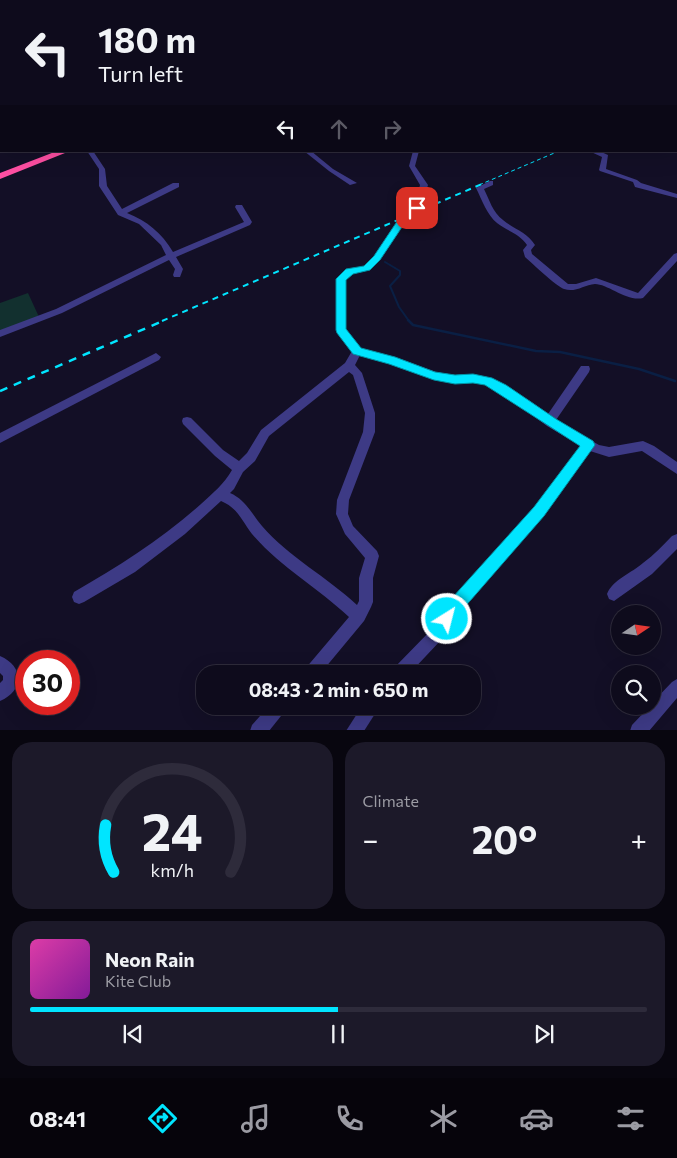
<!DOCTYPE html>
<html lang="en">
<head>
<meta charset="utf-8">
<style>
	:root { --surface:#0e0b1c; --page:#1c1929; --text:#f1f3f6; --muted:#9b9ba3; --line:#2e2b3b; --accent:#00e5ff }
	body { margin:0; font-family:Commissioner,sans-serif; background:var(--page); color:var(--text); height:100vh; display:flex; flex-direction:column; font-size:19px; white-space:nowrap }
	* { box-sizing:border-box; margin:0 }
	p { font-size:16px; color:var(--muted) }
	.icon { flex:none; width:28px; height:28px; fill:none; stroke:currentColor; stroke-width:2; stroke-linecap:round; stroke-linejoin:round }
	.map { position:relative; height:730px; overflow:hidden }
	.drawer { display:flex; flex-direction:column; gap:12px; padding:12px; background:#08060f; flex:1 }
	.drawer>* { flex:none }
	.guide { position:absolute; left:0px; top:0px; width:678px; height:152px; box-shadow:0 5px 20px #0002,0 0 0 1px var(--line); background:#0e0b1c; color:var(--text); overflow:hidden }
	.needle { width:32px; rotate:77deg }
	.controls { position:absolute; left:611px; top:605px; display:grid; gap:10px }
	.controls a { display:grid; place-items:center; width:50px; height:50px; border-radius:50%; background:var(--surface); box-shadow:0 5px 20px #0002,0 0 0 1px var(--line); font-size:25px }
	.speed { position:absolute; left:15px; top:650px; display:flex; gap:10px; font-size:25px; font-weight:700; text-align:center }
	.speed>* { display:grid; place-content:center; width:65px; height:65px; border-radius:50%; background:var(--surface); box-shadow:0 5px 20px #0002,0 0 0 1px var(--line); line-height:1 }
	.speed .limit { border:8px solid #d22; background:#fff; color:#111 }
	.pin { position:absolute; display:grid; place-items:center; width:42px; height:42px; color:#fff; margin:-21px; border-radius:10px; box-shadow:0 2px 8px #0006 }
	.me { position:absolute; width:55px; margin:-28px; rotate:36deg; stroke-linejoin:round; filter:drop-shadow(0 0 4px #0008) }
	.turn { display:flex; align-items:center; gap:18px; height:105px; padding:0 15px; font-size:22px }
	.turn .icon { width:65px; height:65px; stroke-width:2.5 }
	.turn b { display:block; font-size:35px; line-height:42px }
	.lanes { display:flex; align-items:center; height:48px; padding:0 15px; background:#0003; justify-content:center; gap:25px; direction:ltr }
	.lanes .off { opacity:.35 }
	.big { font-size:38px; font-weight:700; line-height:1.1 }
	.drawer .card { flex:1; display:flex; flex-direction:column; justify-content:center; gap:8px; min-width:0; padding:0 18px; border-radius:20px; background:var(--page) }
	.drawer .dial { align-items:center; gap:0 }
	.dial svg { height:130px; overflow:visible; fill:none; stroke:var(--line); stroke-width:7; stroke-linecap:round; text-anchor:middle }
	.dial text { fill:var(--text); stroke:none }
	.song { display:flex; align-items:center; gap:15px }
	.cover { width:60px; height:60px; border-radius:8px; background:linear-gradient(135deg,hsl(320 70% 55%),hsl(290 70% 35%)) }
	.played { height:5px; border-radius:2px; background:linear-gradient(90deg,var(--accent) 50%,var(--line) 50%) }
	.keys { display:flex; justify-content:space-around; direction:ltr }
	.heat { display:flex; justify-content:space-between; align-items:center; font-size:28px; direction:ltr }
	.drawer .tiles { flex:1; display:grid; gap:12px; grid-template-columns:1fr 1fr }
	.card:last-child { grid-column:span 2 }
	.trip { position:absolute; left:196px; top:665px; width:285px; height:50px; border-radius:20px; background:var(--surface); box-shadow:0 5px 20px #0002,0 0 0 1px var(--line); font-weight:700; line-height:50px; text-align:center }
	.tab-bar { display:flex; height:80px; justify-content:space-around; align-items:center; background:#06040b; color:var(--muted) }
	.tab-bar .icon { width:35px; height:35px }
	.tab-bar .selected { color:var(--accent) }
	.tab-bar b { font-size:22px; color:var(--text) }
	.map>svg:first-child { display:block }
	.green { fill:#12302f }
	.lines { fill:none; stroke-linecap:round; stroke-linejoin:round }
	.stream-far1 { stroke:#0a1f44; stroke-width:2 }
	.stream { stroke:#0a1f44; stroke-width:2.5 }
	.river { stroke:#0a1f44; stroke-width:14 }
	.minor { fill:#3d3a85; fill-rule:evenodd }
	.major { fill:#c25bff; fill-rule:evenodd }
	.highway { fill:#ff4fa3; fill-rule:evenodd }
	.rail-far2 { stroke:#00e5ff; stroke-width:1; stroke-dasharray:4 3; stroke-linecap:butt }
	.rail-far1 { stroke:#00e5ff; stroke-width:2; stroke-dasharray:6 5; stroke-linecap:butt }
	.rail { stroke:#00e5ff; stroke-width:2.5; stroke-dasharray:8 7; stroke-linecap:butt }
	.route { fill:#00e5ff; stroke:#0095a6 }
</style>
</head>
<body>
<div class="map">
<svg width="677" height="731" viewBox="0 0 677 731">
	<rect width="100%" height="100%" fill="#130f26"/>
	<!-- green -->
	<path class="green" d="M28 293 39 317 0 333V303Z"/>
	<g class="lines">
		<!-- stream-far1 -->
		<path class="stream-far1" d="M385 262 400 271V275L390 286 399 307 409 321"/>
		<!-- stream -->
		<path class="stream" d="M408 320 413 325 536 351 560 352 639 369 675 381"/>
		<!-- river -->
		<path class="river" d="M560 1 563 0"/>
		<!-- minor -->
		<g class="minor">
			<rect x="676" y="2" width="1" height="2"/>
			<rect x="676" y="25" width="1" height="2"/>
			<rect x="676" y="38" width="1" height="2"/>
			<path d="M677 66V70L676 71V67Z"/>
			<path d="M676 126H677L676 131Z"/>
			<path d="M87 151H93L105 169 107 186 122 209 173 183H179V187L127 213C147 221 162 233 173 252L244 222 235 207 236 205H242L252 222 250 225 176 257 183 269 180 277H174L173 275 175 269 169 260 62 313 0 337V330L56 309 166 255 161 245 139 224 118 215 99 186V169Z"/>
			<path d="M304 151H311L333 169 357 183 350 185 329 171Z"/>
			<path d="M413 151H419L415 166 428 185 421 208 408 218 380 260 370 270 353 274 345 280 346 329 360 348 395 357 436 372 455 375 473 374 492 378 530 401 548 414 581 366H589L590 369 589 372 556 420 599 445 609 447 643 441 654 446 677 462V474L642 451 609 457 590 451 543 516 463 609 442 639 409 674H391L393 669 432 629 453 599 535 508 581 446 547 426 522 407 485 384 473 382 455 383 435 380 389 363 360 355 355 365 362 373 375 413V432L349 500 348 514 353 526 377 551 379 556 373 578V602L371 607 364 621 320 674H303L305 669 349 617C318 588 280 567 252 534 242 521 238 508 221 501L185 534 135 572 84 602 79 604 74 602 72 597 74 592C119 566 162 539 201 504 213 493 224 484 232 470L215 456 183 424 182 421 183 418 187 417 191 418 223 450 239 461 247 453 261 430 345 363 352 351 336 330 337 279 347 270 364 266 374 256 402 214 414 207 420 185 409 166ZM349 372 353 375 365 413 363 432 337 500 336 514 345 534 365 558 359 578V601L357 605C327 577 289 557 262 526 251 513 246 500 230 493L234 489 243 472 255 461 269 436Z"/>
			<path d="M589 151H599L608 155 606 169 637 180 641 183 677 194V198L635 187 633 182 600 171 599 170 602 157Z"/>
			<path d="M490 181H493V185L484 189C489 199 493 213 503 220 515 230 527 232 535 245L531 250 532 254 568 284H576L596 278 638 293 674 254 677 253V261L643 298C627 302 608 284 595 284 584 285 575 293 564 289 556 286 533 264 525 257L523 250 527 245C520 234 507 231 497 223 487 215 482 200 476 188Z"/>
			<path d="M156 353 161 357 159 360 0 443V433Z"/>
			<path d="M677 534V549L652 574 614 601 609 599 607 594C613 579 632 573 643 563 654 555 663 545 672 536Z"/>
			<path d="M0 656C24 666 24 691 0 701V683L3 680V676L0 673Z"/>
			<path d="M677 679V698L649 731H630L632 725 650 706H652V703L672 682Z"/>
			<path d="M269 706H288L285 711 269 731H250L252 725Z"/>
			<path d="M362 706H380L364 731H346Z"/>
		</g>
		<!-- major -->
		<rect class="major" x="676" y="84" width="1" height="5"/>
		<!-- highway -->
		<path class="highway" d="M57 151H70L0 179V173Z"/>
		<!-- rail-far2 -->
		<path class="rail-far2" d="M479 185 559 151"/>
		<!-- rail-far1 -->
		<path class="rail-far1" d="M162 321 482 184"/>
		<!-- rail -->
		<path class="rail" d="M0 391 165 320"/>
	</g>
	<!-- route -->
	<path class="route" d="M414 206 422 208 408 218 380 260 370 270 353 274 346 280V329L361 348 395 357 435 372 455 375 473 374 492 378 506 385 556 419 593 441 595 445 544 516 463 609 453 625 447 627 442 625 439 619 452 598 534 507 580 446 485 385 473 383 455 384 434 380 389 364 353 354 337 333 336 330V279L346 269 364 266 374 256 402 214Z"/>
</svg>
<div class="controls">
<a><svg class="needle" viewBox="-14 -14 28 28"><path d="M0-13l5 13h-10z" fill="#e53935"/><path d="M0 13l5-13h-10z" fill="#9b9ba3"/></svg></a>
<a><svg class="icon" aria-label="search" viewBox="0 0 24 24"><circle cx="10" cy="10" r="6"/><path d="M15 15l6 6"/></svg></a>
</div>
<div class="speed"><div class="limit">30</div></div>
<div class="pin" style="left:417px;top:208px;background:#d93025"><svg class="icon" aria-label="arrive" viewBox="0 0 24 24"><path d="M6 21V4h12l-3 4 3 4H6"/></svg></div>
<svg class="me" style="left:447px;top:619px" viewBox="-20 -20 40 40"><circle r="17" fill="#00e5ff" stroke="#fff" stroke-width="3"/><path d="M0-11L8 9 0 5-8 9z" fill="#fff"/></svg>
<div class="trip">08:43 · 2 min · 650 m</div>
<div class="guide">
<div class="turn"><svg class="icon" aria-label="left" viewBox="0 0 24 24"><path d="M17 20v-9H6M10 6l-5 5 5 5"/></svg><div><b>180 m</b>Turn left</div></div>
<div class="lanes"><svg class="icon" aria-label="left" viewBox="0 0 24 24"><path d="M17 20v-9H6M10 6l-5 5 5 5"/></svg><svg class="icon off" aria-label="ahead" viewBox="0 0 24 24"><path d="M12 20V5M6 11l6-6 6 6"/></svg><svg class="icon off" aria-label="right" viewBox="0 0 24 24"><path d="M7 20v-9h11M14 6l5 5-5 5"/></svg></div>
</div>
</div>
<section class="drawer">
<div class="tiles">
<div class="card dial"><svg viewBox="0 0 100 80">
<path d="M14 69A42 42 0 1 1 86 69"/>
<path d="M14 69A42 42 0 0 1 9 40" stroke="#00e5ff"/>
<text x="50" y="56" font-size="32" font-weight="700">24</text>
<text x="50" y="72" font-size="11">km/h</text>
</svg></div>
<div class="card"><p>Climate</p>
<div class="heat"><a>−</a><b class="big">20°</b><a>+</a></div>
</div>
<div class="card">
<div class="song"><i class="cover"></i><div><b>Neon Rain</b><p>Kite Club</p></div></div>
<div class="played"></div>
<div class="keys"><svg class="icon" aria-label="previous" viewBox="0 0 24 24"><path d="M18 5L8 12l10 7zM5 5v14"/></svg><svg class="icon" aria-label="pause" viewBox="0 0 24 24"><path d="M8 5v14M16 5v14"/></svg><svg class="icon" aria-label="next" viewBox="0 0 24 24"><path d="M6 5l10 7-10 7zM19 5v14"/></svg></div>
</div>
</div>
</section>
<nav class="tab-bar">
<b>08:41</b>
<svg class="icon selected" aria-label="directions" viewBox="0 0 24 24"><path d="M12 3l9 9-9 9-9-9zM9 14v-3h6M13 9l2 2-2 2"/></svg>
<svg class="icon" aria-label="music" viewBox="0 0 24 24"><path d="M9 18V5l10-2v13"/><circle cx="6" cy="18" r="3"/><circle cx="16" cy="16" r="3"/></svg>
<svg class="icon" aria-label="phone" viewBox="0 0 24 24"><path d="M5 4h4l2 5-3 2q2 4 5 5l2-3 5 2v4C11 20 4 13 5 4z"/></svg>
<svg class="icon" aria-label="climate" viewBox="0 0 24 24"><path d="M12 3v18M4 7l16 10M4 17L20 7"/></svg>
<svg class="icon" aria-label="car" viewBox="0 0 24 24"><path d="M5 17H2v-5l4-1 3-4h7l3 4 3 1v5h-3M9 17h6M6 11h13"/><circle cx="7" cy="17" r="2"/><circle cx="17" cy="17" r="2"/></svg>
<svg class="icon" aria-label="filters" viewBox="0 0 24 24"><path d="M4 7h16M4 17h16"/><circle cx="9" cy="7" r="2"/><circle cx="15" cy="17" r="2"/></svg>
</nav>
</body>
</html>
